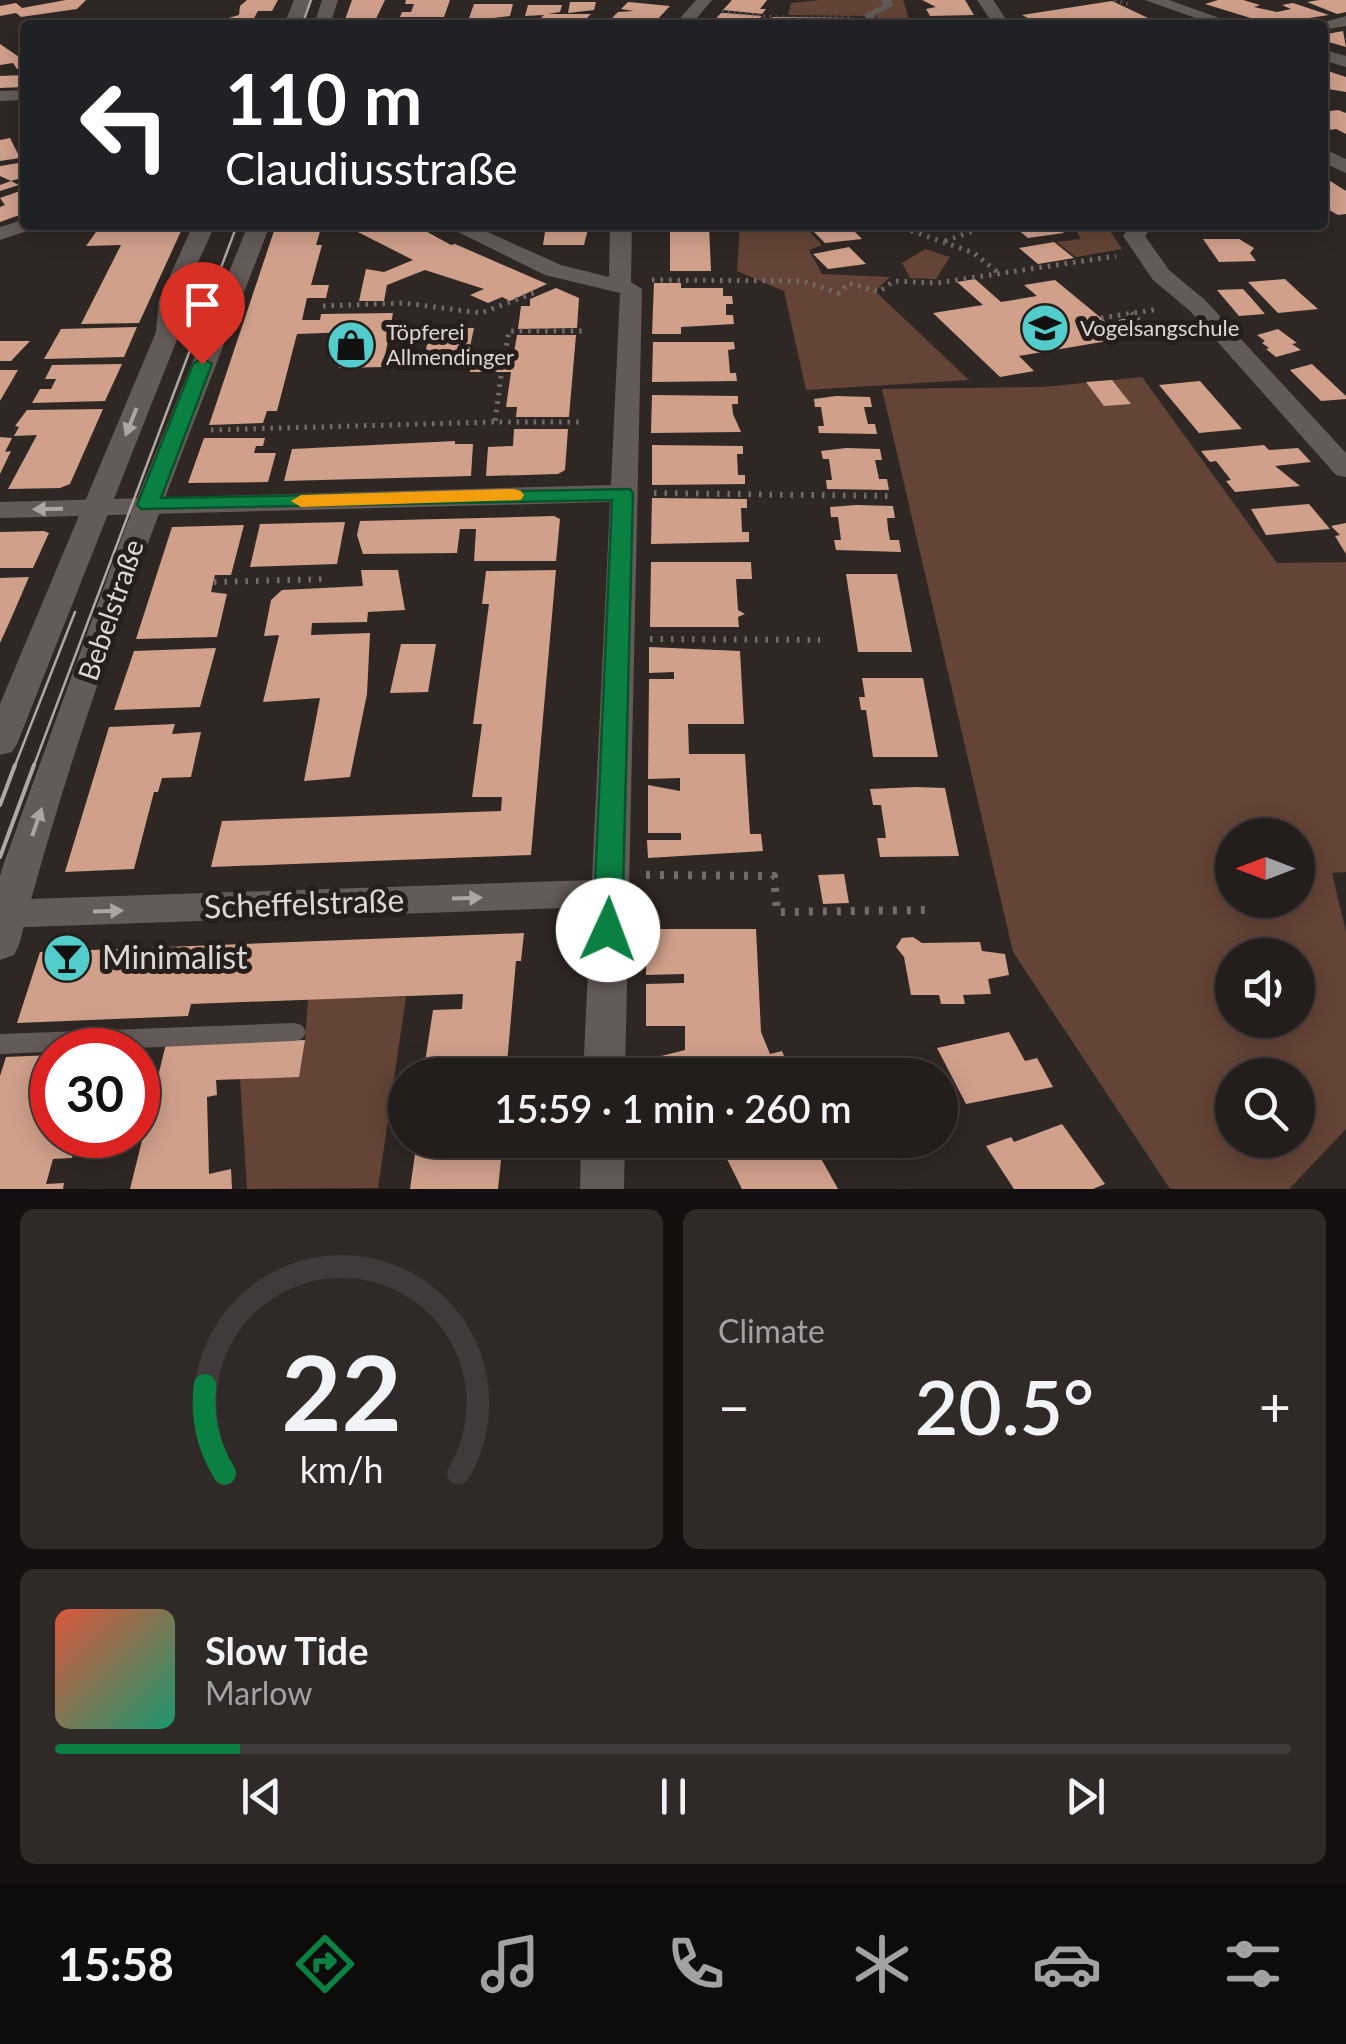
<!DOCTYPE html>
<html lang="en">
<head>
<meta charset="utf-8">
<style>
	:root { --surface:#231d1b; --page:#2f2a28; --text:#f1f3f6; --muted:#a3a2a3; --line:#403b3a; --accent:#0b8043 }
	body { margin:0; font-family:Lato,sans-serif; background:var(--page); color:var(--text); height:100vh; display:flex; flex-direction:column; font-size:38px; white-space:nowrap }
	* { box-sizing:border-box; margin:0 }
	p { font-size:32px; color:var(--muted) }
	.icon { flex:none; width:55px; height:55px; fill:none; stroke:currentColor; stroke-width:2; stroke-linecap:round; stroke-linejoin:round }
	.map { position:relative; height:1189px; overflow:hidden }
	.panel { display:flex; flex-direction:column; gap:20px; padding:20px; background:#13100f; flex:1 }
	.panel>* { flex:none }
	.guide { position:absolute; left:20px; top:20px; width:1308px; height:210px; border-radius:10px; box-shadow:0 5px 25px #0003,0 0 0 2px var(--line); background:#202124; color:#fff; overflow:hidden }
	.needle { width:65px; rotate:270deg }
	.buttons { position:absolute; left:1215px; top:818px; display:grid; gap:20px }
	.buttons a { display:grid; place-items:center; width:100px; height:100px; border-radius:50%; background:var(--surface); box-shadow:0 5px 25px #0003,0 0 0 2px var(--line); font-size:50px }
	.speed { position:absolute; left:30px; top:1028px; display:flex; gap:20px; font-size:50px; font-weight:700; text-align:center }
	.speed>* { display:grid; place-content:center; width:130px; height:130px; border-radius:50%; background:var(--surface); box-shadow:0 5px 25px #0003,0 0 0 2px var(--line); line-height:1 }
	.speed .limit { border:15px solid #d22; background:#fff; color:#111 }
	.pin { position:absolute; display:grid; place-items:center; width:85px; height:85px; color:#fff; margin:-102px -42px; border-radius:50% 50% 50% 0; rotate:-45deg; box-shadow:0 0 10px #0007 }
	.pin .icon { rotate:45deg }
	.me { position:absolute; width:110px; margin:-55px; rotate:2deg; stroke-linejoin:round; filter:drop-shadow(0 0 8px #0008) }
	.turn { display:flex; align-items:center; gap:35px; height:210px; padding:0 40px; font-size:45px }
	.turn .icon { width:130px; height:130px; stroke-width:2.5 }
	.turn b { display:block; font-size:70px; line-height:85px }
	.big { font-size:75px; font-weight:600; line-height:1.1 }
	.panel .card { flex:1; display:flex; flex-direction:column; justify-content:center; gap:15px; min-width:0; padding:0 35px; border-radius:15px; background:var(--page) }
	.panel .dial { align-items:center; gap:0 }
	.dial svg { height:260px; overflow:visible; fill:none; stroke:var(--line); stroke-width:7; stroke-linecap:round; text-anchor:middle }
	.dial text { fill:var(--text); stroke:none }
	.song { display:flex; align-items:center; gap:30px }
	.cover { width:120px; height:120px; border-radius:15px; background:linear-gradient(135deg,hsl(10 70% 55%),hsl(160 70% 35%)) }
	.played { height:10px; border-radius:5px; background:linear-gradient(90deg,var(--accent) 15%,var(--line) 15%) }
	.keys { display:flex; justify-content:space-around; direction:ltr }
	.heat { display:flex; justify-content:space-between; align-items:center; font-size:55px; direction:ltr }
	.panel .tiles { flex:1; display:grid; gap:20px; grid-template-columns:1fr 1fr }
	.card:last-child { grid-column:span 2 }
	.trip { position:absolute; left:388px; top:1058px; width:570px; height:100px; border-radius:50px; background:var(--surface); box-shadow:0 5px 25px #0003,0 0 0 2px var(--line); font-weight:600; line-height:100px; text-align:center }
	.tab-bar { display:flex; height:160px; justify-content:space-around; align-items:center; background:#0e0c0b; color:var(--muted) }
	.tab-bar .icon { width:70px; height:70px }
	.tab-bar .selected { color:var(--accent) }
	.tab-bar b { font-size:45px; color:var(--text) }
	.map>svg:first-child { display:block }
	.green { fill:#634436; fill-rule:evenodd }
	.building { fill:#d0a08b }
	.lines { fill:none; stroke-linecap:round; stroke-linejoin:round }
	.path-far3 { stroke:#726b68; stroke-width:4; stroke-dasharray:1 5; stroke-linecap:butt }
	.path-far2 { stroke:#726b68; stroke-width:5; stroke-dasharray:2.5 6; stroke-linecap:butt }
	.path-far1 { stroke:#726b68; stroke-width:6; stroke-dasharray:2.5 8; stroke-linecap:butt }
	.path { stroke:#726b68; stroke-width:8; stroke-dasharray:4 10; stroke-linecap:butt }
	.lane { fill:#645b58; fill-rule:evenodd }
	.street { fill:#645b58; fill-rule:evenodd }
	.secondary { fill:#645b58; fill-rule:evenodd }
	.tram-far1 { stroke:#ada7a5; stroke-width:2.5 }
	.tram { stroke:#ada7a5; stroke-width:4 }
	.oneway { fill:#aca5a3 }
	.route { fill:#0b8043; stroke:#07532c; stroke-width:2.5 }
	.slow { fill:#f59e0b }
	.labels { text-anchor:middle; stroke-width:10; stroke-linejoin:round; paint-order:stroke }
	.far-poi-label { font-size:22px; fill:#dcd7d5; stroke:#251e1a; text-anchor:start }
	.street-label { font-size:28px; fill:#dcd7d5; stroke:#251e1a }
	.near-street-label { font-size:32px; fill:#dcd7d5; stroke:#251e1a }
	.near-poi-label { font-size:32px; fill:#dcd7d5; stroke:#251e1a; text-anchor:start }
</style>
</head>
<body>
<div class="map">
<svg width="1346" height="1189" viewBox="0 0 1346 1189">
	<rect width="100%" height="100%" fill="#2f2724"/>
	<!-- green -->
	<g class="green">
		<path d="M821 0H903L911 25H880L876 16 788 15 791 3Z"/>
		<path d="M740 225H820L807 229 822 245 809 250 822 274 890 277 875 291 969 380 806 390 784 291 737 271Z"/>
		<path d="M1074 225H1106L1122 249 1076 257 1056 242 1081 239Z"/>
		<path d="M925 249 950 257 936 279 910 278 902 263Z"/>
		<path d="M1142 377 1277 563 1346 562V872L1332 873 1346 932V1129L1289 1189H1170L1013 952 882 389 1043 387ZM1232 835H1298V900H1232ZM1232 955H1298V1020H1232ZM1232 1075H1298V1140H1232Z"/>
		<path d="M406 997 378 1188 247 1189 240 1079 305 1040 308 999Z"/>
	</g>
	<!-- building -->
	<g class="building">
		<path d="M66 0H86L77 9 21 17 16 13 0 16V6L16 3 22 8Z"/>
		<path d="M247 0H278L272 11H258L250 25H223L218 21 239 15 240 6Z"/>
		<path d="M352 0H385L373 25H343Z"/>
		<path d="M406 0H450L444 17H400L402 12H411L414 4H405Z"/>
		<path d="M732 0H767L760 9H766L762 14 723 10Z"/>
		<path d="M922 0H965L974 15 930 16 926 9 936 7Z"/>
		<path d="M1218 0H1243L1260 5 1254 7 1277 12 1291 9 1282 5 1293 3 1329 15 1270 24 1205 4Z"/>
		<path d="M1319 0H1346V12L1337 14 1307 2Z"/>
		<path d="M1112 1 1163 25H1034L1022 19 1028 18 1022 15Z"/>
		<path d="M570 2H596L594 10 568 13Z"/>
		<path d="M628 2 670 6 654 23 611 19 618 12 634 11 621 9Z"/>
		<path d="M474 4H513L510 16 468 21Z"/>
		<path d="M528 5H562L560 12 548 14H591L580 25H542L550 18H541L544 15 525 16Z"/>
		<path d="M721 13H726L762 16 751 25H710Z"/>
		<path d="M773 17 860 18 862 25 766 24Z"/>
		<path d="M926 18H976L980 25H930Z"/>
		<path d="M1343 31 1346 47 1322 40V35Z"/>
		<path d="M0 44 25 61V67L17 69 13 63 0 65Z"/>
		<path d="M1328 71 1346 77V92L1322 88V73Z"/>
		<path d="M25 75V87L0 88V76Z"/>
		<path d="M1338 110 1346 113V134L1336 129 1322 131V112Z"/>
		<path d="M10 138 20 158 0 161V140Z"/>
		<path d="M25 162V177L11 181 19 185 0 191V185L11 181 0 176V166Z"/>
		<path d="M1327 179 1346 191V214L1338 215 1322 206V180Z"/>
		<path d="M20 191 25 193V213L0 222V207L5 205 0 198Z"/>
		<path d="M101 225H165L163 230 182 229 139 323 81 324 121 245 86 246Z"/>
		<path d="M276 225H322L316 245H322L311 285H329L326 298H307L302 320H320L321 314 393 313 383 367 339 368 345 339 354 335 348 332 297 334 277 411H267L263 423 209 425Z"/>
		<path d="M344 225 420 228 451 245 455 244 547 284 510 301 502 297 488 303 470 295 484 289 425 270 387 285 384 301H359L366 269 384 272 413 260Z"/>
		<path d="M513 225H589L584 245H543L545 232H512Z"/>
		<path d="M670 225H709L711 271H670Z"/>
		<path d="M833 225H848L862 239 825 243 811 229Z"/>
		<path d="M1012 225H1054L1064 233 1028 238Z"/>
		<path d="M1203 239H1239L1254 248 1250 253 1256 261 1219 262Z"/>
		<path d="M1054 242 1074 258 1038 264 1019 248Z"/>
		<path d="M849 247 866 264 828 269 813 254Z"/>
		<path d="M975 279 1001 302 1037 296 1024 285 1055 280 1106 322 1130 318 1149 334 1019 356 1034 371 1000 377 933 313 983 305 957 282Z"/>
		<path d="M1285 279 1301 294 1318 309 1278 313 1248 282Z"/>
		<path d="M654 283H681V288H723V296H732L733 304H726V315H733L734 324 681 327V334H652Z"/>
		<path d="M556 288 579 298 577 328 518 329 521 306H530V299Z"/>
		<path d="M1243 289 1253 300 1265 314 1239 316 1217 290Z"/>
		<path d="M137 327 124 357 44 359 61 329Z"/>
		<path d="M431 328H474L466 366H422Z"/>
		<path d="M1278 329 1297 343 1292 344 1301 350 1276 357 1266 349 1269 348 1262 343 1265 341 1257 335Z"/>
		<path d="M517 335H576L569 417H516L517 407H506L511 372H470L472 359 513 358Z"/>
		<path d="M0 341H30L11 361H0Z"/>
		<path d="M653 342H734L735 349 728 350 730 373H736L737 381 652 382Z"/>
		<path d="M122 364 105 401 32 403 40 389H51L56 379H45L52 365Z"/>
		<path d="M1312 364 1346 396V399L1321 401 1290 370Z"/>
		<path d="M0 370H18L0 401Z"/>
		<path d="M1112 380 1131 404 1104 406 1086 382Z"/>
		<path d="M1200 381 1242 429 1199 433 1159 385Z"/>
		<path d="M652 395 738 396V404H732L733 414 741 432 651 433Z"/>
		<path d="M836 396 870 397 872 407H864L866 416 868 424H875L877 434 819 433 818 426H824L821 407H815L814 399Z"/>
		<path d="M103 409 70 484 60 488 8 489 37 435 14 436 19 427 15 426 27 410Z"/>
		<path d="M514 429H568L565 470 558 474 486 476 488 447 513 446Z"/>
		<path d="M0 437 12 438 5 452 11 451 0 474Z"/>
		<path d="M204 438H265L263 446H256L254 453H276L268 482 188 483Z"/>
		<path d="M455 441V444H473L471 476 284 481 292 449Z"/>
		<path d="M652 445 743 446V454H737L738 475H745V484L652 485Z"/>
		<path d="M1264 445 1269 450 1298 448 1311 462 1275 466 1300 486 1235 492 1226 481 1231 480 1216 461 1210 462 1201 451Z"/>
		<path d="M846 448 880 449 882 460H875L879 479H887L889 490 827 489 826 480H832L829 459H823L821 451Z"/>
		<path d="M652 498 747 499V508H741L742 532H749V542L651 544Z"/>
		<path d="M1309 504 1330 529 1266 535 1251 509Z"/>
		<path d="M856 505 893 506 895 518H887L888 529 890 540H899L901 552 836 550 834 540H841L838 517H831L830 507Z"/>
		<path d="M554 516 560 519 556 561H474L476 529H460L457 553 363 554 357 535 360 521Z"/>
		<path d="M345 522 337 564 250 567 260 524Z"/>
		<path d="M1346 523V554L1335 536 1340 535 1331 526Z"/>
		<path d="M244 525 231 575H215L211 592 227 594 217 637 136 639 172 527Z"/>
		<path d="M44 531 49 533 33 568H0V532Z"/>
		<path d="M651 562H751L752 579H736L738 610 745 614 738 617 739 627H650Z"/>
		<path d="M361 570H398L405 610 368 612 367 622 312 623 311 635 370 633 367 694 350 777 304 781 320 698 263 702 279 635 264 636 271 600 282 590 363 586Z"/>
		<path d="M556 570 531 855 211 867 222 821 501 811 502 797H472L482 724H473L489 604H482L486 571Z"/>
		<path d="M846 574H897L912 652H858Z"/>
		<path d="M29 577 10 621 0 643V578Z"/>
		<path d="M401 644H436L428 692 390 693Z"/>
		<path d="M649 647 740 651 744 724H688L689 754H745L750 834H761L763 851 648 858 647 840H681V833H648V785L680 791V778L648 779 649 679H674V672L649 673Z"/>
		<path d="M216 648 200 707 114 710 134 651Z"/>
		<path d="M862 678H923L938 757H873L866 710H861L859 697H865Z"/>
		<path d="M175 724 172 734 201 732 191 777 162 778 158 792H154L134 869 65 872 109 727Z"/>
		<path d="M916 787 945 788 959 856 880 857 877 838H886L881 805H873L870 789Z"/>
		<path d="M844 874 849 903 823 904 818 875Z"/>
		<path d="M647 929H756L761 1032 770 1054 782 1051 792 1075H650L645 1060 685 1050V1026H646V984L684 983V974L646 975Z"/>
		<path d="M524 933 521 961H516L506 1075H423L433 1010 462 1009 463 994 191 1004 188 1016 17 1023 40 952Z"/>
		<path d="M913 937 922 943 980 942 982 951 1005 954 1009 975 988 979 991 994 963 995 965 1004H941L939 995H911L904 957 896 947 902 938Z"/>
		<path d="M1009 1032 1025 1061 1037 1058 1053 1087 966 1104 937 1048Z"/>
		<path d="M305 1040 299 1077 216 1080 217 1095 207 1097 209 1174 231 1169 232 1189H130L166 1044Z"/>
		<path d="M52 1055V1135H78L72 1158 53 1159 46 1184 64 1183 63 1189H0V1076L6 1057Z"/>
		<path d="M1062 1124 1105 1184 1093 1189H1014L986 1146 1011 1137 1014 1142Z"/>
		<path d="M417 1140H503L498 1189H410Z"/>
		<path d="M721 1140H824L813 1144 838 1189H742L718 1141Z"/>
	</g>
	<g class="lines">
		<!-- path-far3 -->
		<g class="path-far3">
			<path d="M1115 0 1130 5"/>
			<path d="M722 12 786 18 849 17"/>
		</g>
		<!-- path-far2 -->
		<g class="path-far2">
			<path d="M895 225 974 253 997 272"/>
			<path d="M945 241 990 225"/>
			<path d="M652 280 802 281 839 293 849 283 879 292 894 281 937 283 1116 256"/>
			<path d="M323 306 404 303 481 313 536 292"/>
			<path d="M1131 313 1148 328 1154 327"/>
			<path d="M1101 318 1159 309"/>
			<path d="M505 354 509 331H585"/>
			<path d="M501 376 495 422H579"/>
			<path d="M211 430 495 422"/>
		</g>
		<!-- path-far1 -->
		<g class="path-far1">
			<path d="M654 493 891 496"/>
			<path d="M214 582 327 579"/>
			<path d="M650 639 820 640"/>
		</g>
		<!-- path -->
		<g class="path">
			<path d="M646 875 774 876 777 912 925 910"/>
			<path d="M879 1075 923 1063"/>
		</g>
		<!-- lane -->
		<g class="lane">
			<path d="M881 0H891L893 6 874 15 878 25H868L864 14 883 5Z"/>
			<path d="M294 1023 302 1025 306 1032 302 1039 294 1041 0 1054V1034Z"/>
		</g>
		<!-- street -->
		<g class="street">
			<path d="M696 0H712L691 25H674Z"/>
			<path d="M977 0H993L1010 25H994Z"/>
			<path d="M1145 0H1169L1239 25H1215Z"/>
			<path d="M1346 16V26L1322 30V25H1313Z"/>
			<path d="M1322 49 1346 56V67L1322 60Z"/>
			<path d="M25 90V100L0 101V91Z"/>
			<path d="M1322 148 1346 159V173L1322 162Z"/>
			<path d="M25 219V225H37L33 229 0 240V227Z"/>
			<path d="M444 225H472L561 265 609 277 610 225H632L631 282 642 289 625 1075H583L591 907 0 928V900L592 880 610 502 0 518V502L611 485 620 293 545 275Z"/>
			<path d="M1131 225H1153L1145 236 1169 270 1206 301 1346 453V477L1336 475 1190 311 1153 280 1123 236Z"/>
			<path d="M581 1140H625L624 1189H580Z"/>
		</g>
		<!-- secondary -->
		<g class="secondary">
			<path d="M294 0H310L300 25H284Z"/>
			<path d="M322 0H338L330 25H314Z"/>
			<path d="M193 225H215L181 300 180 332 17 744 12 752 0 755V704L156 332 159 300Z"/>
			<path d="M248 225H270C179 462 82 699 19 945L14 955 0 960V876L4 863 126 526Z"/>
		</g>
		<!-- tram-far1 -->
		<g class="tram-far1">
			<path d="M302 25 311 0"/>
			<path d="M14 768 75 612"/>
			<path d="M33 768 237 225"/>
		</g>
		<!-- tram -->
		<g class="tram">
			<path d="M0 805 15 765"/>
			<path d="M0 857 34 765"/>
		</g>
	</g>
	<!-- one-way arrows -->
	<defs><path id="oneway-solid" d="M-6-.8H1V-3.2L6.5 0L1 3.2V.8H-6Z" transform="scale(2.5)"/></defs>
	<g class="oneway">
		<use href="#oneway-solid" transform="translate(131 422) rotate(112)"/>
		<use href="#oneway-solid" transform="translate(48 509) rotate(179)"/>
		<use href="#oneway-solid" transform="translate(37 822) rotate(-71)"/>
		<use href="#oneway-solid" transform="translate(467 898) rotate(-2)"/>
		<use href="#oneway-solid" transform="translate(108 911) rotate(-2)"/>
	</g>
	<!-- route -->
	<path class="route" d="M202 358 212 364 161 498 630 489 633 493 622 930 618 937 608 940 597 937 593 930 612 500 141 509 137 505 193 364Z"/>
	<!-- slow -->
	<path class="slow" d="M514 489 521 491 524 495 521 500 301 507 291 501 301 495Z"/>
	<!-- icons -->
	<defs>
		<g id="school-disc" transform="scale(2.5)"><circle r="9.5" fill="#53cdcb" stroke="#251e1a"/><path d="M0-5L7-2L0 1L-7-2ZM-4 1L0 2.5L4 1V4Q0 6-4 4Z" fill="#111"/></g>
		<g id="shop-disc" transform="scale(2.5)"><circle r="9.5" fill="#53cdcb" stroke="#251e1a"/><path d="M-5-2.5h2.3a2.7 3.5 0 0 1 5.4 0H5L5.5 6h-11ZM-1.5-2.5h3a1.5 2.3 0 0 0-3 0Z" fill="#111"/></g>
		<g id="bar-disc" transform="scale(2.5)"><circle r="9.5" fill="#53cdcb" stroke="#251e1a"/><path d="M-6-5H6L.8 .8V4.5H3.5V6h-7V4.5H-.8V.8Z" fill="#111"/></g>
	</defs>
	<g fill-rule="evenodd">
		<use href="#school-disc" x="1045" y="328"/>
		<use href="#shop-disc" x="351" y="345"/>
		<use href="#bar-disc" x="67" y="958"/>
	</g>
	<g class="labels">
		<!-- far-poi labels -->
		<g class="far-poi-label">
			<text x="1080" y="336">Vogelsangschule</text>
			<text x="386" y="340">Töpferei<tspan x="386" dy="25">Allmendinger</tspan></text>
		</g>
		<!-- street labels -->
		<g class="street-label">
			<text transform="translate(111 610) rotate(-71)" y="10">Bebelstraße</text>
		</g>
		<!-- near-street labels -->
		<g class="near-street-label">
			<text transform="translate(304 904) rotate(-2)" y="11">Scheffelstraße</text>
		</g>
		<!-- near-poi labels -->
		<g class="near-poi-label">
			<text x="102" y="969">Minimalist</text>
		</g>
	</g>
</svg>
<div class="buttons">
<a><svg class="needle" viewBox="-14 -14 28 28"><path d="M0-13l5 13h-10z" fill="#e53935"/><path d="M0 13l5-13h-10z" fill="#a3a2a3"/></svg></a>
<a><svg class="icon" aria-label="sound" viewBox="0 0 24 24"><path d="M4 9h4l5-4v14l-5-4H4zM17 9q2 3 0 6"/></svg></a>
<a><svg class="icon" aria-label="search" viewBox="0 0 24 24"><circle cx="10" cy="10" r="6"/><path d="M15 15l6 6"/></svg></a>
</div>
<div class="speed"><div class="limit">30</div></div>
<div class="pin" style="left:202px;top:364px;background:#d93025"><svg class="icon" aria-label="arrive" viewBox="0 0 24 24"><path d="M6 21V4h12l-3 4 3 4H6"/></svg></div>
<svg class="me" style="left:608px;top:930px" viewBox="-20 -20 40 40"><circle r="19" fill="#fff"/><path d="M0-13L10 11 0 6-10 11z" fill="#0b8043"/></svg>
<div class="trip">15:59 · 1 min · 260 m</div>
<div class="guide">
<div class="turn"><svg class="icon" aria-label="left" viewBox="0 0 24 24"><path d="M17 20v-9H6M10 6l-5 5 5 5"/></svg><div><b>110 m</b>Claudiusstraße</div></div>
</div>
</div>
<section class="panel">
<div class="tiles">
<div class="card dial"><svg viewBox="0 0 100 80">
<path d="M14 69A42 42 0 1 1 86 69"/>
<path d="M14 69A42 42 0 0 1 8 42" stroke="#0b8043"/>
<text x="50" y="56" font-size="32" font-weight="700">22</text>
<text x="50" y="72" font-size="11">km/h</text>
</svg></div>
<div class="card"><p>Climate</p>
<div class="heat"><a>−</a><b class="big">20.5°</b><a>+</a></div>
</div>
<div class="card">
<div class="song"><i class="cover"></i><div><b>Slow Tide</b><p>Marlow</p></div></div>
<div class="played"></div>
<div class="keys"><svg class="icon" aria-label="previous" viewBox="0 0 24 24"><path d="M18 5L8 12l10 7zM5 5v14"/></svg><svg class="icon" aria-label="pause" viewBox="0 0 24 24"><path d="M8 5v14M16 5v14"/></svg><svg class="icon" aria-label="next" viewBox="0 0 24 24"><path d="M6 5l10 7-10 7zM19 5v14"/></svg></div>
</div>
</div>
</section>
<nav class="tab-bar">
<b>15:58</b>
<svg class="icon selected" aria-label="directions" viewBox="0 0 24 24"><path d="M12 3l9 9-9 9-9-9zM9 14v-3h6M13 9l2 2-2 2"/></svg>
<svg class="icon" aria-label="music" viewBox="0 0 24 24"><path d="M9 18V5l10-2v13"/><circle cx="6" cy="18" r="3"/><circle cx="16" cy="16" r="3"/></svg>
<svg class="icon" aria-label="phone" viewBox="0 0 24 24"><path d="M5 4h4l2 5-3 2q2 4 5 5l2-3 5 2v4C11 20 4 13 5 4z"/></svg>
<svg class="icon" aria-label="climate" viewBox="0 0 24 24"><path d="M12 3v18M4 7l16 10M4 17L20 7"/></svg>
<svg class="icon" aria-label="car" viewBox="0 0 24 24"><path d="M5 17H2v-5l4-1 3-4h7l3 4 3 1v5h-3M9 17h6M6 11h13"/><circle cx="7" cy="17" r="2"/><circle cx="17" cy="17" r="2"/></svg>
<svg class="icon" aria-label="filters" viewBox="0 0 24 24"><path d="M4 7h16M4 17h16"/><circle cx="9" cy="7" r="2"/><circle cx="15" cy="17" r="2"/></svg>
</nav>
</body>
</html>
